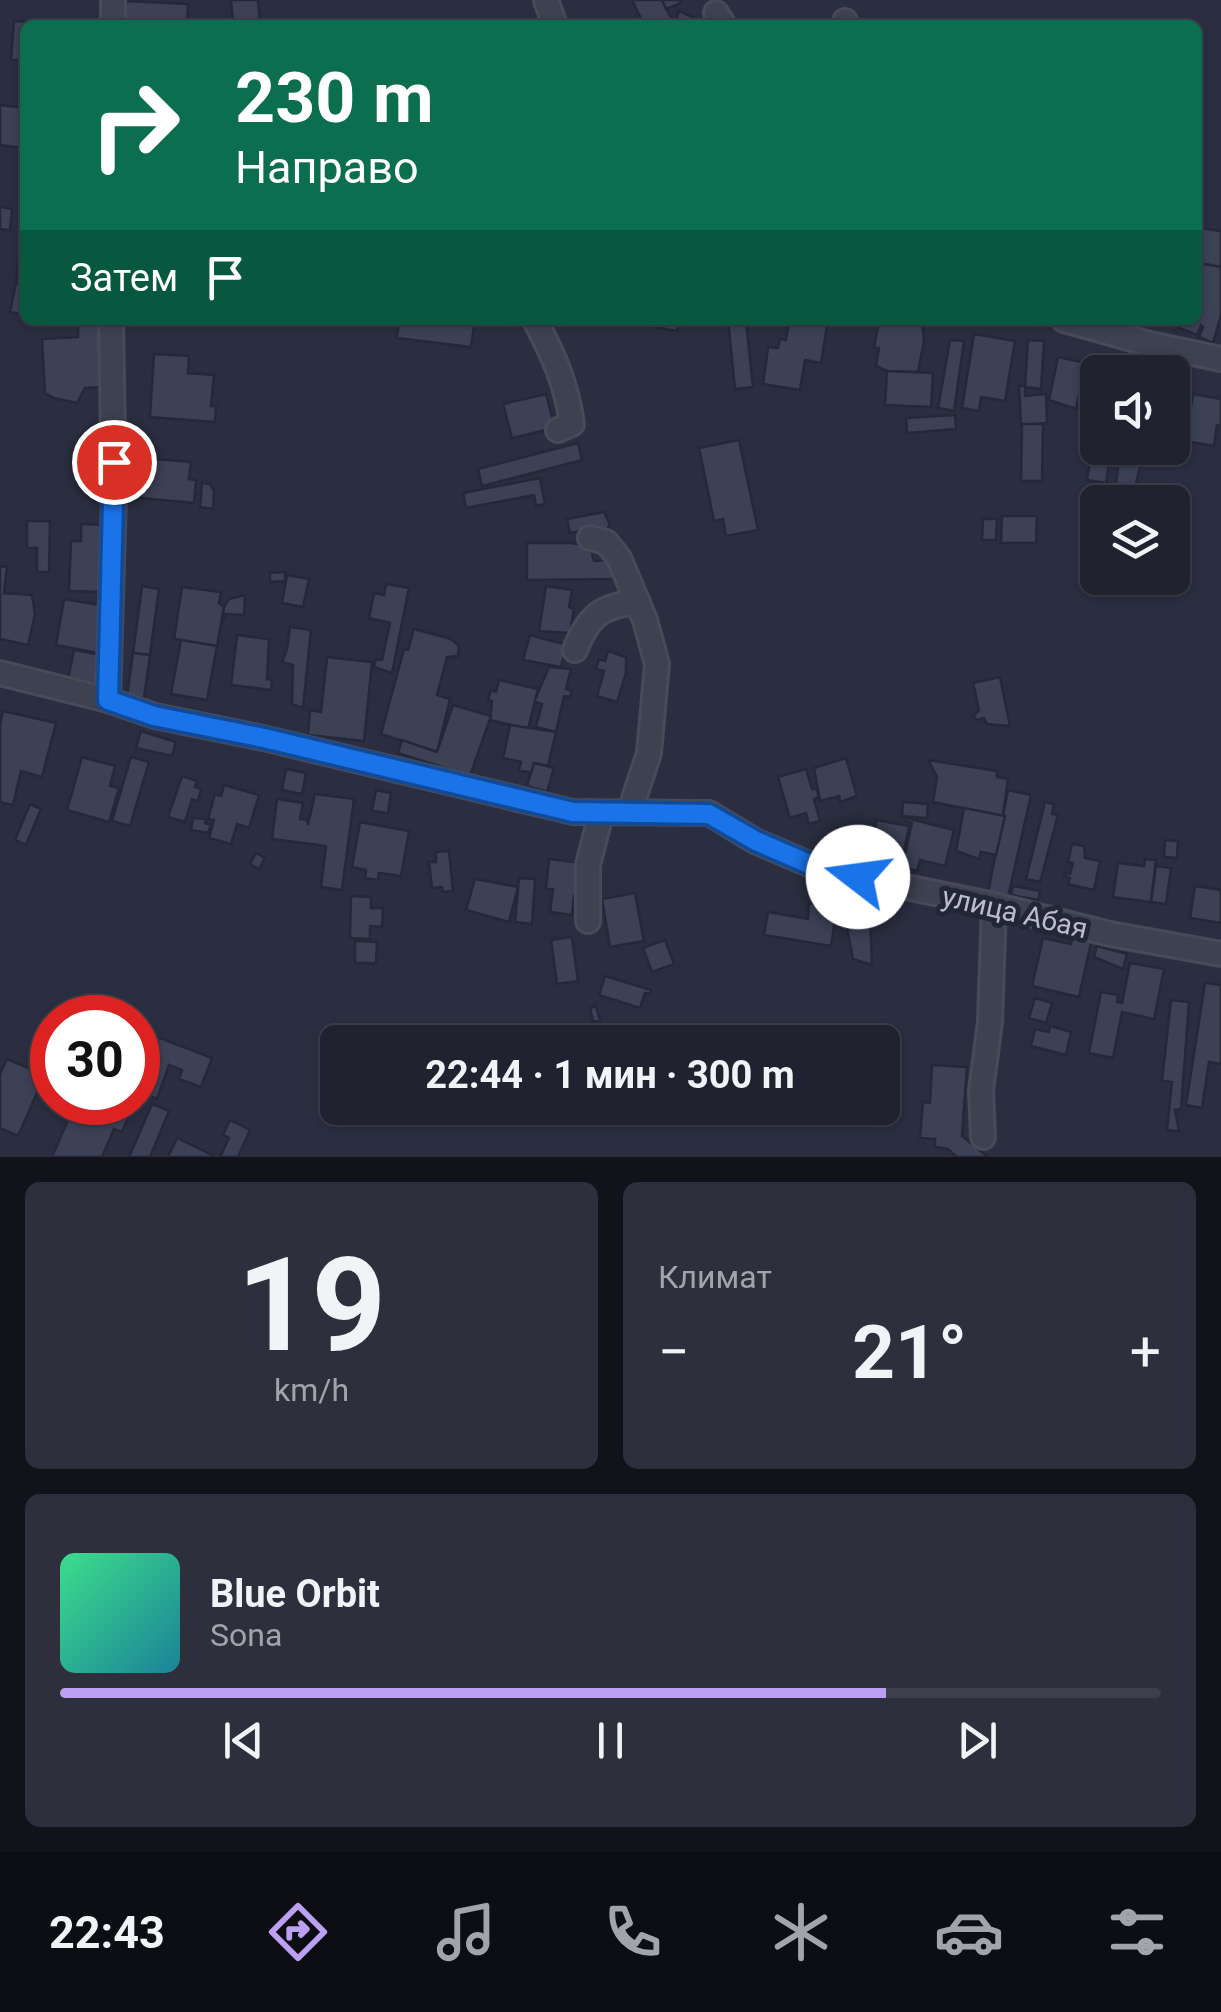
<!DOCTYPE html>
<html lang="ru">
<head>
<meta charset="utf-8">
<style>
	:root { --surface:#202230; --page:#2d2f3c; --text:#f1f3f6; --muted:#a2a4ab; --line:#3d3f4c; --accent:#bca0f2 }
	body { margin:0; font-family:Roboto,sans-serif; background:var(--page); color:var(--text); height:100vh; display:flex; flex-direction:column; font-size:38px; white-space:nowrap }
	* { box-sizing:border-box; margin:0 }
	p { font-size:32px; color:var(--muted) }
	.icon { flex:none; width:55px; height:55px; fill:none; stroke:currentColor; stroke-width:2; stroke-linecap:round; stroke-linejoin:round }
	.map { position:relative; height:1157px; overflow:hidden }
	.sheet { display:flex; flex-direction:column; gap:25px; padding:25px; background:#12131a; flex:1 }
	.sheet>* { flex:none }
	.hud { position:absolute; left:20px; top:20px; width:1182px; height:305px; border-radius:15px; box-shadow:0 2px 8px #0004,0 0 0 2px var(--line); background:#0b6e4f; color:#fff; overflow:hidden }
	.fabs { position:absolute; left:1080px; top:355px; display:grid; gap:20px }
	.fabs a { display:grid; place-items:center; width:110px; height:110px; border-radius:15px; background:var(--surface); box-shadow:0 2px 8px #0004,0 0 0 2px var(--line); font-size:50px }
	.speed { position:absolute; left:30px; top:995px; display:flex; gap:20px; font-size:50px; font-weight:700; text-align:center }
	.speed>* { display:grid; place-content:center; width:130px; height:130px; border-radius:50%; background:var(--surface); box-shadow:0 2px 8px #0004,0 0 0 2px var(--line); line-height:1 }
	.speed .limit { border:15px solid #d22; background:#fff; color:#111 }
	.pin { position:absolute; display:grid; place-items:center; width:85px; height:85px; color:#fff; margin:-42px; border:5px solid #fff; border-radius:50%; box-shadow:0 2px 10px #0007 }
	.me { position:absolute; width:110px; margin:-55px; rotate:285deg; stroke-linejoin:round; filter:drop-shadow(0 0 8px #0008) }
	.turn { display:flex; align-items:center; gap:35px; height:210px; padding:0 50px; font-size:45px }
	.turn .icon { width:130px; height:130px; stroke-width:2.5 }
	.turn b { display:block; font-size:70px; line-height:85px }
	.then { display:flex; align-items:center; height:95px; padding:0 50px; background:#0003; gap:20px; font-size:38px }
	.big { font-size:75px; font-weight:700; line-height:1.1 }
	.sheet .widget { flex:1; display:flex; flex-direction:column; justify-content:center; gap:15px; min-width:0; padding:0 35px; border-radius:15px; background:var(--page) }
	.sheet .dial { align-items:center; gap:0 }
	.dial b { font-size:130px; line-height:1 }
	.song { display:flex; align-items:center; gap:30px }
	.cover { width:120px; height:120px; border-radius:15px; background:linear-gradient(135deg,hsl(150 70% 55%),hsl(190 70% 35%)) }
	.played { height:10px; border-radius:5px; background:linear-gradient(90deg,var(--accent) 75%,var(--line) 75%) }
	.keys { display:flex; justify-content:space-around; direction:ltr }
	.heat { display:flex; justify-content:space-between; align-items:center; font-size:55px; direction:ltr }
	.sheet .tiles { flex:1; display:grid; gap:25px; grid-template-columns:1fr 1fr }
	.widget:last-child { grid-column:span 2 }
	.trip { position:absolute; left:320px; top:1025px; width:580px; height:100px; border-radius:15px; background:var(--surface); box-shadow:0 2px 8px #0004,0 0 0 2px var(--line); font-weight:700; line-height:100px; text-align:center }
	.tabs { display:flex; height:160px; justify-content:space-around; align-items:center; background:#0d0e13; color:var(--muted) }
	.tabs .icon { width:70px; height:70px }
	.tabs .on { color:var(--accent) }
	.tabs b { font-size:45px; color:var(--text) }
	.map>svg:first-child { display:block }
	.building { fill:#3d4156; stroke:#252838; stroke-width:2.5 }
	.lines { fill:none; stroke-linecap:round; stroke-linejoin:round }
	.minor-casing { stroke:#484a5a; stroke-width:28 }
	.minor { stroke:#3e4150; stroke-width:22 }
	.route-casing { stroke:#114b97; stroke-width:25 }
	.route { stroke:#1a73e8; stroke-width:18 }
	.labels { text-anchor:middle; stroke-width:10; stroke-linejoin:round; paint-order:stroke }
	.street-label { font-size:28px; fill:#bbbdca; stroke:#232636 }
</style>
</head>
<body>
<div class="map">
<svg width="1221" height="1157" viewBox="0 0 1221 1157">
	<rect width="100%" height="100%" fill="#2a2e40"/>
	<!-- building -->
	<g class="building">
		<path d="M231 0H258L260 25 233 23Z"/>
		<path d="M632 0H662L673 22 644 25Z"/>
		<path d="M662 0H680L681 3 666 9Z"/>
		<path d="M126 1 188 4 187 25H125Z"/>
		<path d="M679 11 708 24V25H674Z"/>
		<path d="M14 21 85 25H25V60H11Z"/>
		<path d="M21 80H25V100H19Z"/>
		<path d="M0 105 25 108V148L0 145Z"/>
		<path d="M0 207 12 209 10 230 0 229Z"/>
		<path d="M1200 228 1221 231V267L1198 263Z"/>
		<path d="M18 263H25V283L16 282Z"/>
		<path d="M1198 263 1221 267V315L1213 343 1199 337 1203 327 1201 325 1197 335 1172 325 1171 320H1198Z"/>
		<path d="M16 283 25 285V315L10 312Z"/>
		<path d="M399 320H475L471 347 397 338Z"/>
		<path d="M656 320H679L677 331 655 327Z"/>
		<path d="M728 320H746L753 387 735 389Z"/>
		<path d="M789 320H828L821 363 805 360 800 390 763 384 768 347 778 348 780 339 786 340Z"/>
		<path d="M879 320 922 321 924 341 918 372 887 371 876 366 879 348H874Z"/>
		<path d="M101 322 104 387 85 388 77 403 54 398 45 393 42 339 78 337V323Z"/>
		<path d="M974 334 1015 341 1005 401 981 397 979 411 962 408Z"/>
		<path d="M950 340 964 341 954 411 938 408Z"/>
		<path d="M1028 340 1044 341 1041 389 1025 387Z"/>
		<path d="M154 354 189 356 188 373 214 375 211 406H216L215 422 150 417Z"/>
		<path d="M1058 357 1085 363 1076 409 1049 400Z"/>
		<path d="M887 371 933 373 931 407 885 405Z"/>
		<path d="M1019 386H1025V396L1046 394 1047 423 1021 425Z"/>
		<path d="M546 394 555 428 512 438 503 404Z"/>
		<path d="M1193 394 1221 399V426L1217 425 1214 446 1185 441Z"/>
		<path d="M1098 411V448H1111L1106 483 1087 480Z"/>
		<path d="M955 415 956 429 907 433 906 418Z"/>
		<path d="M1022 424H1043L1042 481H1021Z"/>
		<path d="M739 440 758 530 726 536 723 519 714 521 699 448Z"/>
		<path d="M578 443 582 460 482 486 478 469Z"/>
		<path d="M1120 451 1135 453 1134 463H1141L1131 502H1114Z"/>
		<path d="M144 458 191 462 189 479 196 480 194 503 141 498Z"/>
		<path d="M540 478 545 504 536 506 534 495 466 508 463 493Z"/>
		<path d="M202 483 210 484 214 491 213 509 200 507Z"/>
		<path d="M604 512 610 525 603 535 594 528 570 533 567 519Z"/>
		<path d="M1002 516H1037L1036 543H1001Z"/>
		<path d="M983 519H997L996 540H982Z"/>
		<path d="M27 521H50L49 572H37V548H27Z"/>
		<path d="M81 524 107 525 106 550H101L100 576 106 580V592L69 591 71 541H81Z"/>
		<path d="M527 543H571L590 546 594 561 614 560V579L527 580Z"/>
		<path d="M0 566 7 567 4 593 32 595 35 614 28 645 0 639Z"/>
		<path d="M285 572V581L270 582V573Z"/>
		<path d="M287 575 309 579 303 607 282 603Z"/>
		<path d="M386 584 409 588 392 673 374 667 376 659 382 660 390 623 369 618 374 593 384 595Z"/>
		<path d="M142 586 159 589 150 655 133 653Z"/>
		<path d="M546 586 572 590 569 607 574 609 570 633 539 631Z"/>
		<path d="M182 587 221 592 219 603 224 607 217 646 174 639Z"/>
		<path d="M245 595 244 615 226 614 222 623 224 607 229 599Z"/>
		<path d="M64 599 106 606 98 653 56 645Z"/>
		<path d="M290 627 311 630 303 708 292 704 293 665 282 662 287 649Z"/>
		<path d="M414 629 451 639 459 646 458 656 447 657 437 695 450 699 437 752 381 734 404 649 408 650Z"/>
		<path d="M237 635 269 639 267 679 272 680 271 690 231 685Z"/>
		<path d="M530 635 567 645 561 667 523 660Z"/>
		<path d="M181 640 217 646 207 700 171 694Z"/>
		<path d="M74 650 102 655 97 684 68 679Z"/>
		<path d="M608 651 626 657V673L617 702 597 696 604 671 596 669 599 659 605 661Z"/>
		<path d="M133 653 150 655 144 698 127 696Z"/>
		<path d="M327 657 372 662 364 741 308 735 310 710 321 712Z"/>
		<path d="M549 667 571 669 566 689 572 691 570 697 564 696 556 732 536 727 542 704 534 702Z"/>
		<path d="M1000 677 1010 726 987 724 984 718 977 720 973 717 979 710 973 683Z"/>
		<path d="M499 680 538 689 528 729 490 720 492 701 488 700 491 690 496 692Z"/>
		<path d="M453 705 491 716 470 776 398 753 402 740 437 752Z"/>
		<path d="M3 711 56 723 42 777 21 771 13 805 0 802V725Z"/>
		<path d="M510 725 556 732 548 766 534 763 532 773 519 770 521 762 503 758Z"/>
		<path d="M141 731 176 742 172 756 136 748Z"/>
		<path d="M82 757 115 766 110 786 119 788 109 822 67 810Z"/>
		<path d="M131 757 149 762 130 826 112 821Z"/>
		<path d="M846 758 857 796 840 802 839 796 820 801 814 768Z"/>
		<path d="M928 760 997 771V777L1008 779 1003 816 933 802 937 777Z"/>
		<path d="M534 763 554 768 547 792 527 786Z"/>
		<path d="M286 769 306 773 302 794 282 790Z"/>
		<path d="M806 769 812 789 816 788 819 797 814 799 820 821 809 824 806 813 790 818 778 777Z"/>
		<path d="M182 776 197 781 195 787 201 789 198 801 192 799 185 822 168 817Z"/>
		<path d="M224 785 259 795 249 828 237 824 231 844 209 838 214 820 208 819 215 794 221 796Z"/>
		<path d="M376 790 391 793 388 813 372 811Z"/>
		<path d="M1008 790 1031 795 1008 897 988 893Z"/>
		<path d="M315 794 354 799 342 890 321 887 326 846 272 839 277 799 303 803 300 819 307 820 308 825Z"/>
		<path d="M903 802 928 804 927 818 902 816Z"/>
		<path d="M1045 802 1054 804 1052 814 1058 815 1040 882 1026 879Z"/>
		<path d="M30 804 41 809 26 845 15 840Z"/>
		<path d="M964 808 1005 816 996 855 981 852 979 859 956 851Z"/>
		<path d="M193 818 207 819 205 823 211 825 208 833 191 830Z"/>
		<path d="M906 818 954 830 945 866 920 860 917 871 902 867 912 823 905 821Z"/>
		<path d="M876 820 909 826 900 872 868 866Z"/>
		<path d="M360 822 409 831 401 876 379 873 378 880 365 878 366 870 352 867Z"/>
		<path d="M1165 840 1178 841 1177 858 1164 857Z"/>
		<path d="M1072 844 1084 846 1085 858 1100 861 1094 890 1068 884 1070 878 1064 876V873L1070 874 1073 863 1068 862Z"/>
		<path d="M449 851 453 891 443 892 442 887 432 888 429 862H436V852Z"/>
		<path d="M256 853 265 858 259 869 250 864Z"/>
		<path d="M549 859 582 863 578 896H574L572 915 550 912 553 889H546Z"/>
		<path d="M1145 859 1156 860 1151 902 1113 897 1118 863 1144 866Z"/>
		<path d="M1156 866 1171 868 1166 904 1151 902Z"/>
		<path d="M519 878 535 879 532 924 515 922Z"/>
		<path d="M475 879 518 887 509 922 466 910Z"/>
		<path d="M1013 886 1040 891 1038 900 1011 895Z"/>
		<path d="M1195 886 1221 890V923L1190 918Z"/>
		<path d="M635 893 644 941 610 947 602 899Z"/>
		<path d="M351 896 371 897V908H383L382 927 370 926V939L350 938Z"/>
		<path d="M809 903 837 908 831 946 764 935 768 912 808 919Z"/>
		<path d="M858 914 870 916 872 965 853 959 846 923 857 921Z"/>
		<path d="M1073 934 1092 938 1079 997 1032 986 1043 938 1071 944Z"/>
		<path d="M572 937 578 981 557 984 551 940Z"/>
		<path d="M665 940 674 964 652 972 643 948Z"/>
		<path d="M355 941 377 942 376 963H355Z"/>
		<path d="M1097 946 1127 954 1123 969 1094 957Z"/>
		<path d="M1130 963 1164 969 1154 1019 1122 1012 1113 1058 1089 1053 1101 992 1118 995 1117 1002 1122 1003Z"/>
		<path d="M605 976 651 990 650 994 645 993 640 1008 599 995Z"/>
		<path d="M1205 983 1221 985V1064L1209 1062 1202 1108 1186 1105Z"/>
		<path d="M1035 998 1052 1003 1046 1023 1029 1018Z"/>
		<path d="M1171 1000 1189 1002 1181 1109 1175 1110 1179 1131 1167 1130 1172 1082 1162 1081Z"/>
		<path d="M596 1006 600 1020 593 1022 590 1008Z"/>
		<path d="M1050 1026 1071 1032 1066 1055 1031 1046 1035 1029 1049 1032Z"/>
		<path d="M152 1035 212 1058 201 1087 179 1079 182 1070 169 1065 157 1099 138 1092V1072Z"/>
		<path d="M7 1059 45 1075 18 1136 0 1128V1074Z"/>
		<path d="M932 1065 967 1067 962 1136 988 1157H957L948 1149 935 1147V1139L920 1138 923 1102 930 1103Z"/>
		<path d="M108 1104 129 1115 122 1132 114 1129 102 1157H52L74 1106 102 1118Z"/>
		<path d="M152 1104 169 1111 150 1157H129Z"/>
		<path d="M230 1120 250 1130 238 1157H220L229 1138 223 1135Z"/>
		<path d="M177 1138 214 1156 213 1157H168Z"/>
	</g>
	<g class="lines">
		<!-- minor casing -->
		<g class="minor-casing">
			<g id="minor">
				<path d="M113 0V25"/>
				<path d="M546 0 555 25"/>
				<path d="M716 13 724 25"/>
				<path d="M844 25 845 21"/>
				<path d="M535 320C554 357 566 382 572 424L558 430"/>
				<path d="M1064 320 1150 344 1221 359"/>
				<path d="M590 538 606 542 619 558 645 620 657 664 649 753 630 811"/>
				<path d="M575 650C589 615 601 606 638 602"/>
				<path d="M0 673 108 700 155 716 263 738 573 812 709 813 755 841 823 870 994 905 1110 934 1221 954"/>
				<path d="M108 700 114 497 111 320"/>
				<path d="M588 921V865L599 822 589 812"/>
				<path d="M983 1137 981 1091 990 1022 994 905"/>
			</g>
		</g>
		<!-- minor -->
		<use href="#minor" class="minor"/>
	</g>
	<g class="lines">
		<!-- route casing -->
		<g class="route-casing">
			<path id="route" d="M114 462 108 700 154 716 264 738 573 812 709 814 756 841 823 870 858 877"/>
		</g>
		<!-- route -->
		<use href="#route" class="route"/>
	</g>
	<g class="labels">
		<!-- street labels -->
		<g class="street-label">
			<text transform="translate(1015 912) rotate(13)" y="10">улица Абая</text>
		</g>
	</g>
</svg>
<div class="fabs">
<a><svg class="icon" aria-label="sound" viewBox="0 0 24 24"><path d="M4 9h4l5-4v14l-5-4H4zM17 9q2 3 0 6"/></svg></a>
<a><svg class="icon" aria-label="layers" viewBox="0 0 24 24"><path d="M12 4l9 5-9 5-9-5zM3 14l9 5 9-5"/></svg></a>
</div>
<div class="speed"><div class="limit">30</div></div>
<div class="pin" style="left:114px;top:462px;background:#d93025"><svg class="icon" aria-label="arrive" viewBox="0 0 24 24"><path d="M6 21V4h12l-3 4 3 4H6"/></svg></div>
<svg class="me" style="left:858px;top:877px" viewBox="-20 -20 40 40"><circle r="19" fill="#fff"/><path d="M0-13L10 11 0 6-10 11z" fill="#1a73e8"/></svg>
<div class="trip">22:44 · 1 мин · 300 m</div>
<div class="hud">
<div class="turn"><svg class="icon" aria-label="right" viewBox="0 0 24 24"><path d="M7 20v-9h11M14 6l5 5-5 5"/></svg><div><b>230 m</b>Направо</div></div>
<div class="then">Затем<svg class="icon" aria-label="arrive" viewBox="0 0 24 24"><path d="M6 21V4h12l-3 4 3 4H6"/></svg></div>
</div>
</div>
<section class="sheet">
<div class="tiles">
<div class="widget dial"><b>19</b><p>km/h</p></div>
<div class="widget"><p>Климат</p>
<div class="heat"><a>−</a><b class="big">21°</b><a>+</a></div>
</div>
<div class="widget">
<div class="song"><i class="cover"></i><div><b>Blue Orbit</b><p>Sona</p></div></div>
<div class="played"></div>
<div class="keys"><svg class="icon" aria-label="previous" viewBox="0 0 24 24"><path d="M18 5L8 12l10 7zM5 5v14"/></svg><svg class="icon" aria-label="pause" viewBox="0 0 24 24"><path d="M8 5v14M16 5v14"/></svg><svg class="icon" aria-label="next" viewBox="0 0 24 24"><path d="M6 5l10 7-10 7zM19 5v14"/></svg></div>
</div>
</div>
</section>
<nav class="tabs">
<b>22:43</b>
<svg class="icon on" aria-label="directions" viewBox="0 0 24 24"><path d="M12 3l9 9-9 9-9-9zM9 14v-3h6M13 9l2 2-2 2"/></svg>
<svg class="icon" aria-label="music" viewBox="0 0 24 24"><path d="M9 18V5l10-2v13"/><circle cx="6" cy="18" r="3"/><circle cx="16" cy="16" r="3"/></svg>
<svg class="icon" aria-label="phone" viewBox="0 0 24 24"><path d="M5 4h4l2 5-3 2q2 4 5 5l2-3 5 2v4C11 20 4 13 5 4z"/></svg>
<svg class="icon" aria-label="climate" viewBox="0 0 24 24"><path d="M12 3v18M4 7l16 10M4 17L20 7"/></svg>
<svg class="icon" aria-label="car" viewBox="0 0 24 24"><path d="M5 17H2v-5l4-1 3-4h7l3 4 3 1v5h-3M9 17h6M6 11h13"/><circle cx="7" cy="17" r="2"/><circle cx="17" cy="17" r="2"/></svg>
<svg class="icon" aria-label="filters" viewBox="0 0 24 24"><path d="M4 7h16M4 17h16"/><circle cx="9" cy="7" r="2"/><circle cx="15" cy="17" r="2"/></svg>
</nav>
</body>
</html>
